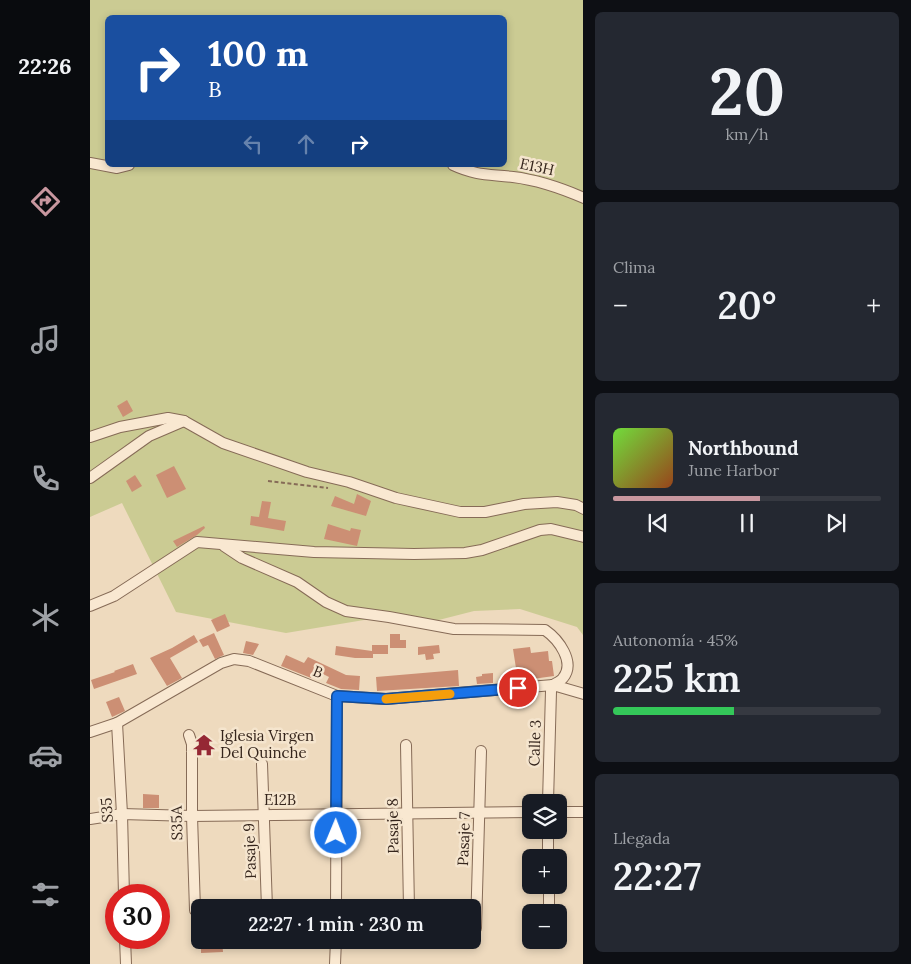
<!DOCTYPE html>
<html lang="es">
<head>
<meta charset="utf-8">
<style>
	:root { --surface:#171b24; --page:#242831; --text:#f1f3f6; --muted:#9ea1a6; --line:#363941; --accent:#c8979f }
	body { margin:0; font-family:Lora,serif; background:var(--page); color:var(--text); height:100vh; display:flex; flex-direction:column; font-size:19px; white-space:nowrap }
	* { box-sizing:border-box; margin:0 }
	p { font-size:16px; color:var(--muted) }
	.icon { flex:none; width:28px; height:28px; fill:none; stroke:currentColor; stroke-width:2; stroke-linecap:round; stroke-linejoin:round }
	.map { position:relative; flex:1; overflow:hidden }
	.drawer { display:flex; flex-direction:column; gap:12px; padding:12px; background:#0d0f14; width:328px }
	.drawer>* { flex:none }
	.guide { position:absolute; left:15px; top:15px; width:402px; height:152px; border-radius:8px; box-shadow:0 2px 8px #0003; background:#1a4fa0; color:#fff; overflow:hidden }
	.controls { position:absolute; left:432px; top:794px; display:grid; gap:10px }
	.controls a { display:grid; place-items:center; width:45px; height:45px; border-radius:8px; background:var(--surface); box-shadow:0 2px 8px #0003; font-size:25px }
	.speed { position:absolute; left:15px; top:884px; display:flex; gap:10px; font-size:25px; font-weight:700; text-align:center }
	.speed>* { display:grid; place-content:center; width:65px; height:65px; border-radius:50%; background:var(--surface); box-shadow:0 2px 8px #0003; line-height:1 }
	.speed .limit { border:8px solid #d22; background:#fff; color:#111 }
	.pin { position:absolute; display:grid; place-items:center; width:42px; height:42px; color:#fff; margin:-21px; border:2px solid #fff; border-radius:50%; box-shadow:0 1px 5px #0007 }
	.me { position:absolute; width:55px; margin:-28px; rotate:1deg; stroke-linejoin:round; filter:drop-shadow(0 0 4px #0008) }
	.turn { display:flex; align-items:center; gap:18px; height:105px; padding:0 20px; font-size:22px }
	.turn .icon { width:65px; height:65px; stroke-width:2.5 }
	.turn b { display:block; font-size:35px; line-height:42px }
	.lanes { display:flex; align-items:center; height:48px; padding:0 20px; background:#0003; justify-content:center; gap:25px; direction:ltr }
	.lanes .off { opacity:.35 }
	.big { font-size:38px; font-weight:600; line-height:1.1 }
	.drawer .tile { flex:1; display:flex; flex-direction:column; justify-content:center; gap:8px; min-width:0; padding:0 18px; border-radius:8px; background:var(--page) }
	.drawer .dial { align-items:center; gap:0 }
	.dial b { font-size:65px; line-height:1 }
	.song { display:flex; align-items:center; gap:15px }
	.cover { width:60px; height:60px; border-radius:8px; background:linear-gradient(135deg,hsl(100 70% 55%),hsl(20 70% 35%)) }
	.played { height:5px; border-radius:2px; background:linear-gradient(90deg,var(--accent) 55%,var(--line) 55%) }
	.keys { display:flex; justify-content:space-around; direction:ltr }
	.heat { display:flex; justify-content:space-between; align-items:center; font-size:28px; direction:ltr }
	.charge { height:8px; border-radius:4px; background:linear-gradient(90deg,#34c759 45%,var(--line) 0) }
	.trip { position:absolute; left:101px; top:899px; width:290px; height:50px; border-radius:8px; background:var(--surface); box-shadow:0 2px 8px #0003; font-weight:600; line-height:50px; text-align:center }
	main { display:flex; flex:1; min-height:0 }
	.menu { display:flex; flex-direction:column; width:90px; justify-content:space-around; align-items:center; background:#090b0e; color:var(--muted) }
	.menu .icon { width:35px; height:35px }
	.menu .on { color:var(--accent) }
	.menu b { font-size:22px; color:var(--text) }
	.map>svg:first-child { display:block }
	.green { fill:#cbcb93; fill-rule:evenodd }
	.building { fill:#cc8f74 }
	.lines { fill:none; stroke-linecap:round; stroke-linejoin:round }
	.street-casing { stroke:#866b57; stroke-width:12 }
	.path { stroke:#866b57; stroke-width:2; stroke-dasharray:4 2.5; stroke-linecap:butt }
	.street { stroke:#f9e8d1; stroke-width:10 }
	.route-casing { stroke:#114b97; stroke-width:12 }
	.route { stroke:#1a73e8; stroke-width:9 }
	.slow { stroke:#f59e0b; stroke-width:9 }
	.labels { text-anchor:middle; stroke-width:5; stroke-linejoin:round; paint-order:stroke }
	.street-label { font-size:15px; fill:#35251c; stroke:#f5e5ce }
	.poi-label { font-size:15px; fill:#35251c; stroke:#f5e5ce; text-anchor:start }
</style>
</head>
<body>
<main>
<nav class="menu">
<b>22:26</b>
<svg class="icon on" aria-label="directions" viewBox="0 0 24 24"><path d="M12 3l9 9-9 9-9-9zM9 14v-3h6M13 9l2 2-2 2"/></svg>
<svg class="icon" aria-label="music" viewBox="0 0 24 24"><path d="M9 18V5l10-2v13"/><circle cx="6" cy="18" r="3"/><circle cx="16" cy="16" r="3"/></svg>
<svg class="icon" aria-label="phone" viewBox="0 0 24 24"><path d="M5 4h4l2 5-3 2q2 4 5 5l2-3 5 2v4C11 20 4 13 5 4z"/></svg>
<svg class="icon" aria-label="climate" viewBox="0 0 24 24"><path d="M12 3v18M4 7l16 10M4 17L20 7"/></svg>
<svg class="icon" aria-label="car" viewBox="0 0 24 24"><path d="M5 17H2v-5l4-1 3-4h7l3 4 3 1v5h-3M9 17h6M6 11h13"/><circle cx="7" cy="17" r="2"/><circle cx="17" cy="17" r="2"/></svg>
<svg class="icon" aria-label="filters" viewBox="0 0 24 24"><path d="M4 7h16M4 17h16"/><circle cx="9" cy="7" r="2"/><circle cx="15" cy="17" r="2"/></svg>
</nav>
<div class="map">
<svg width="494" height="964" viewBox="0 0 494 964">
	<rect width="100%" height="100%" fill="#eedabe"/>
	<!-- green -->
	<path class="green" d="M0 0H493V635L487 627 430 609 384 611 337 623 280 619 196 633 86 612 32 503 0 517ZM18 18H415V165H18Z"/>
	<!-- building -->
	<g class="building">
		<path d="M37 400 43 411 33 417 27 406Z"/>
		<path d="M84 466 96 489 77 498 66 475Z"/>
		<path d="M45 475 52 486 42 492 36 481Z"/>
		<path d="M267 494 281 501 276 516 241 506 245 496 264 504Z"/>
		<path d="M172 501 181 502 178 518 196 521 194 531 160 525 161 516 169 517Z"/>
		<path d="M238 524 260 531 261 528 271 530 267 546 234 539Z"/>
		<path d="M114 526 115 528 107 535 87 547 83 541Z"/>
		<path d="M135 614 140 626 127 632 121 620Z"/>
		<path d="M124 633 134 655 125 659 118 645 113 647 109 640Z"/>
		<path d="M300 634H310V640H316V648H300Z"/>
		<path d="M104 635 108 642 80 658 92 678 77 686 60 658 82 648Z"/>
		<path d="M156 641 169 644 163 655 153 653Z"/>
		<path d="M282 645H298V654H283V658H265L245 655 246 646 282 651Z"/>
		<path d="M349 645 350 653 343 654 344 659 336 660 335 654 328 655V647Z"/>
		<path d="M440 647 441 653 458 651 459 661H462L464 676 428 681 423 649Z"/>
		<path d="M196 655 214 663 218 657 256 675 270 676 269 690 251 689 236 683 239 677 225 670 221 678 191 666Z"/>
		<path d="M43 664 47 674 4 689 1 680 25 672 24 671Z"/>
		<path d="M368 670 369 686 287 691 286 677Z"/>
		<path d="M403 673V683L387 684 386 677 392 676V674Z"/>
		<path d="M29 697 35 711 22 717 16 702Z"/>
		<path d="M53 794 69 795V808H53Z"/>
		<path d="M111 940H132L133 952 111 953Z"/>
	</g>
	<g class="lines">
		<!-- street casing -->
		<g class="street-casing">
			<g id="street">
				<path d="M0 163 27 168 39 165"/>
				<path d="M363 165C387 176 399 174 423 177 448 180 471 188 494 198"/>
				<path d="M0 437 30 427 78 418 94 421 133 443 217 472 259 482 306 498 370 512H395L434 504 467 502 486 505 494 509"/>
				<path d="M0 478 59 436 94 421"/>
				<path d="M134 546 152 558 207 582 236 602 256 611 299 617 364 629 455 630C468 639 486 662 473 678 471 681 466 683 463 685"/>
				<path d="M0 606 24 596 107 542 224 552 324 554 375 553 392 550 450 530 461 529 494 537"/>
				<path d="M27 723 32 814 34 895"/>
				<path d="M0 732 27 723 131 663 144 659 159 661 247 696 296 699 463 685 494 694"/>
				<path d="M99 735 102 744V816L105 910"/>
				<path d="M316 745 319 908"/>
				<path d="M172 764 177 908"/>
				<path d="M458 802 461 691 463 685"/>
				<path d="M469 812H494"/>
				<path d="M0 819 32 814 102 816 441 812"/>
				<path d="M458 830V858"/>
				<path d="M459 885V912"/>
				<path d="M246 908 247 696"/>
				<path d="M386 928 391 751"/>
				<path d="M35 938 36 964"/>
				<path d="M245 964 246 940"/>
			</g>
		</g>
		<!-- path -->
		<path class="path" d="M178 481 238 488"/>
		<!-- street -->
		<use href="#street" class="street"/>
	</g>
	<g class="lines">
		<!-- route casing -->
		<g class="route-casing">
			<path id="route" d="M246 833 247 696 296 699 428 688"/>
		</g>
		<!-- route -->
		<use href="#route" class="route"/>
		<!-- slow -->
		<path class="slow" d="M296 699 360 694"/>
	</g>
	<!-- icons -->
	<defs>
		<g id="temple-bare" transform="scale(1.725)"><path d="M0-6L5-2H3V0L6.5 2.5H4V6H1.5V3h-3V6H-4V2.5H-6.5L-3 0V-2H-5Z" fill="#952734" stroke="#f5e5ce" stroke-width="2.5" paint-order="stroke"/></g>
	</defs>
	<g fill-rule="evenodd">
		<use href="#temple-bare" x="114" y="745"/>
	</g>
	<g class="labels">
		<!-- street labels -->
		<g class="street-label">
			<text transform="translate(447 167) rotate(12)" y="5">E13H</text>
			<text transform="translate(228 672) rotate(22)" y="5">B</text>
			<text transform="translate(445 743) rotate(-88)" y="5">Calle 3</text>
			<text x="190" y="805">E12B</text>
			<text transform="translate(17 810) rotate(-93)" y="5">S35</text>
			<text transform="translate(87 823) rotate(-91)" y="5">S35A</text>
			<text transform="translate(303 826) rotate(-91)" y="5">Pasaje 8</text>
			<text transform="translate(374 839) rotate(-88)" y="5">Pasaje 7</text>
			<text transform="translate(160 851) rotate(-92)" y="5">Pasaje 9</text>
		</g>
		<!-- poi labels -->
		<g class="poi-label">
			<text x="130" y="741">Iglesia Virgen<tspan x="130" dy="17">Del Quinche</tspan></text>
		</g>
	</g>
</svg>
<div class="controls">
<a><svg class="icon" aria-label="layers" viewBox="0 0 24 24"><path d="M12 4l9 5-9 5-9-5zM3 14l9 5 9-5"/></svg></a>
<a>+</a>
<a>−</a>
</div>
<div class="speed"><div class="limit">30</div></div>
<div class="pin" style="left:428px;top:688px;background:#d93025"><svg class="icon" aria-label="arrive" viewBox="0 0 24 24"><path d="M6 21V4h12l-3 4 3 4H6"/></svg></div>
<svg class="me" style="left:246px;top:833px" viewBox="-20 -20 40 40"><circle r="17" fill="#1a73e8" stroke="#fff" stroke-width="3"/><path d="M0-11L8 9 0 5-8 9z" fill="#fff"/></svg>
<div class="trip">22:27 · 1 min · 230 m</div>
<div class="guide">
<div class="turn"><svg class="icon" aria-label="right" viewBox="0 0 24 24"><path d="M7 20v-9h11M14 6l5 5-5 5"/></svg><div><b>100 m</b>B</div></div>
<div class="lanes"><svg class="icon off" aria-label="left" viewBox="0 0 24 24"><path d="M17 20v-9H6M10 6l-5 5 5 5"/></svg><svg class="icon off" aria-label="ahead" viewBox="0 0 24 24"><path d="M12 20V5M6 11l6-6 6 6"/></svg><svg class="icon" aria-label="right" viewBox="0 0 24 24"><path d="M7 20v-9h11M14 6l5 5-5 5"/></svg></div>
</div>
</div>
<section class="drawer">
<div class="tile dial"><b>20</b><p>km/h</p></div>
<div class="tile"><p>Clima</p>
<div class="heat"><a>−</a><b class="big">20°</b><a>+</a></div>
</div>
<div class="tile">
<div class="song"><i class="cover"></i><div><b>Northbound</b><p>June Harbor</p></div></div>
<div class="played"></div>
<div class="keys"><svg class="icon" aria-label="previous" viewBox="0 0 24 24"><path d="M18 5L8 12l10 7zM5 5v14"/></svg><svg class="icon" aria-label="pause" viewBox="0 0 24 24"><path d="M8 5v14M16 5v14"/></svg><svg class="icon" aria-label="next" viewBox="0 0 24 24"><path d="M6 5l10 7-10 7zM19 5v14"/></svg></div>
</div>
<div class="tile"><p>Autonomía · 45%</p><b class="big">225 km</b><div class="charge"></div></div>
<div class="tile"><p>Llegada</p><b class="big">22:27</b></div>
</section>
</main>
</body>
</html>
